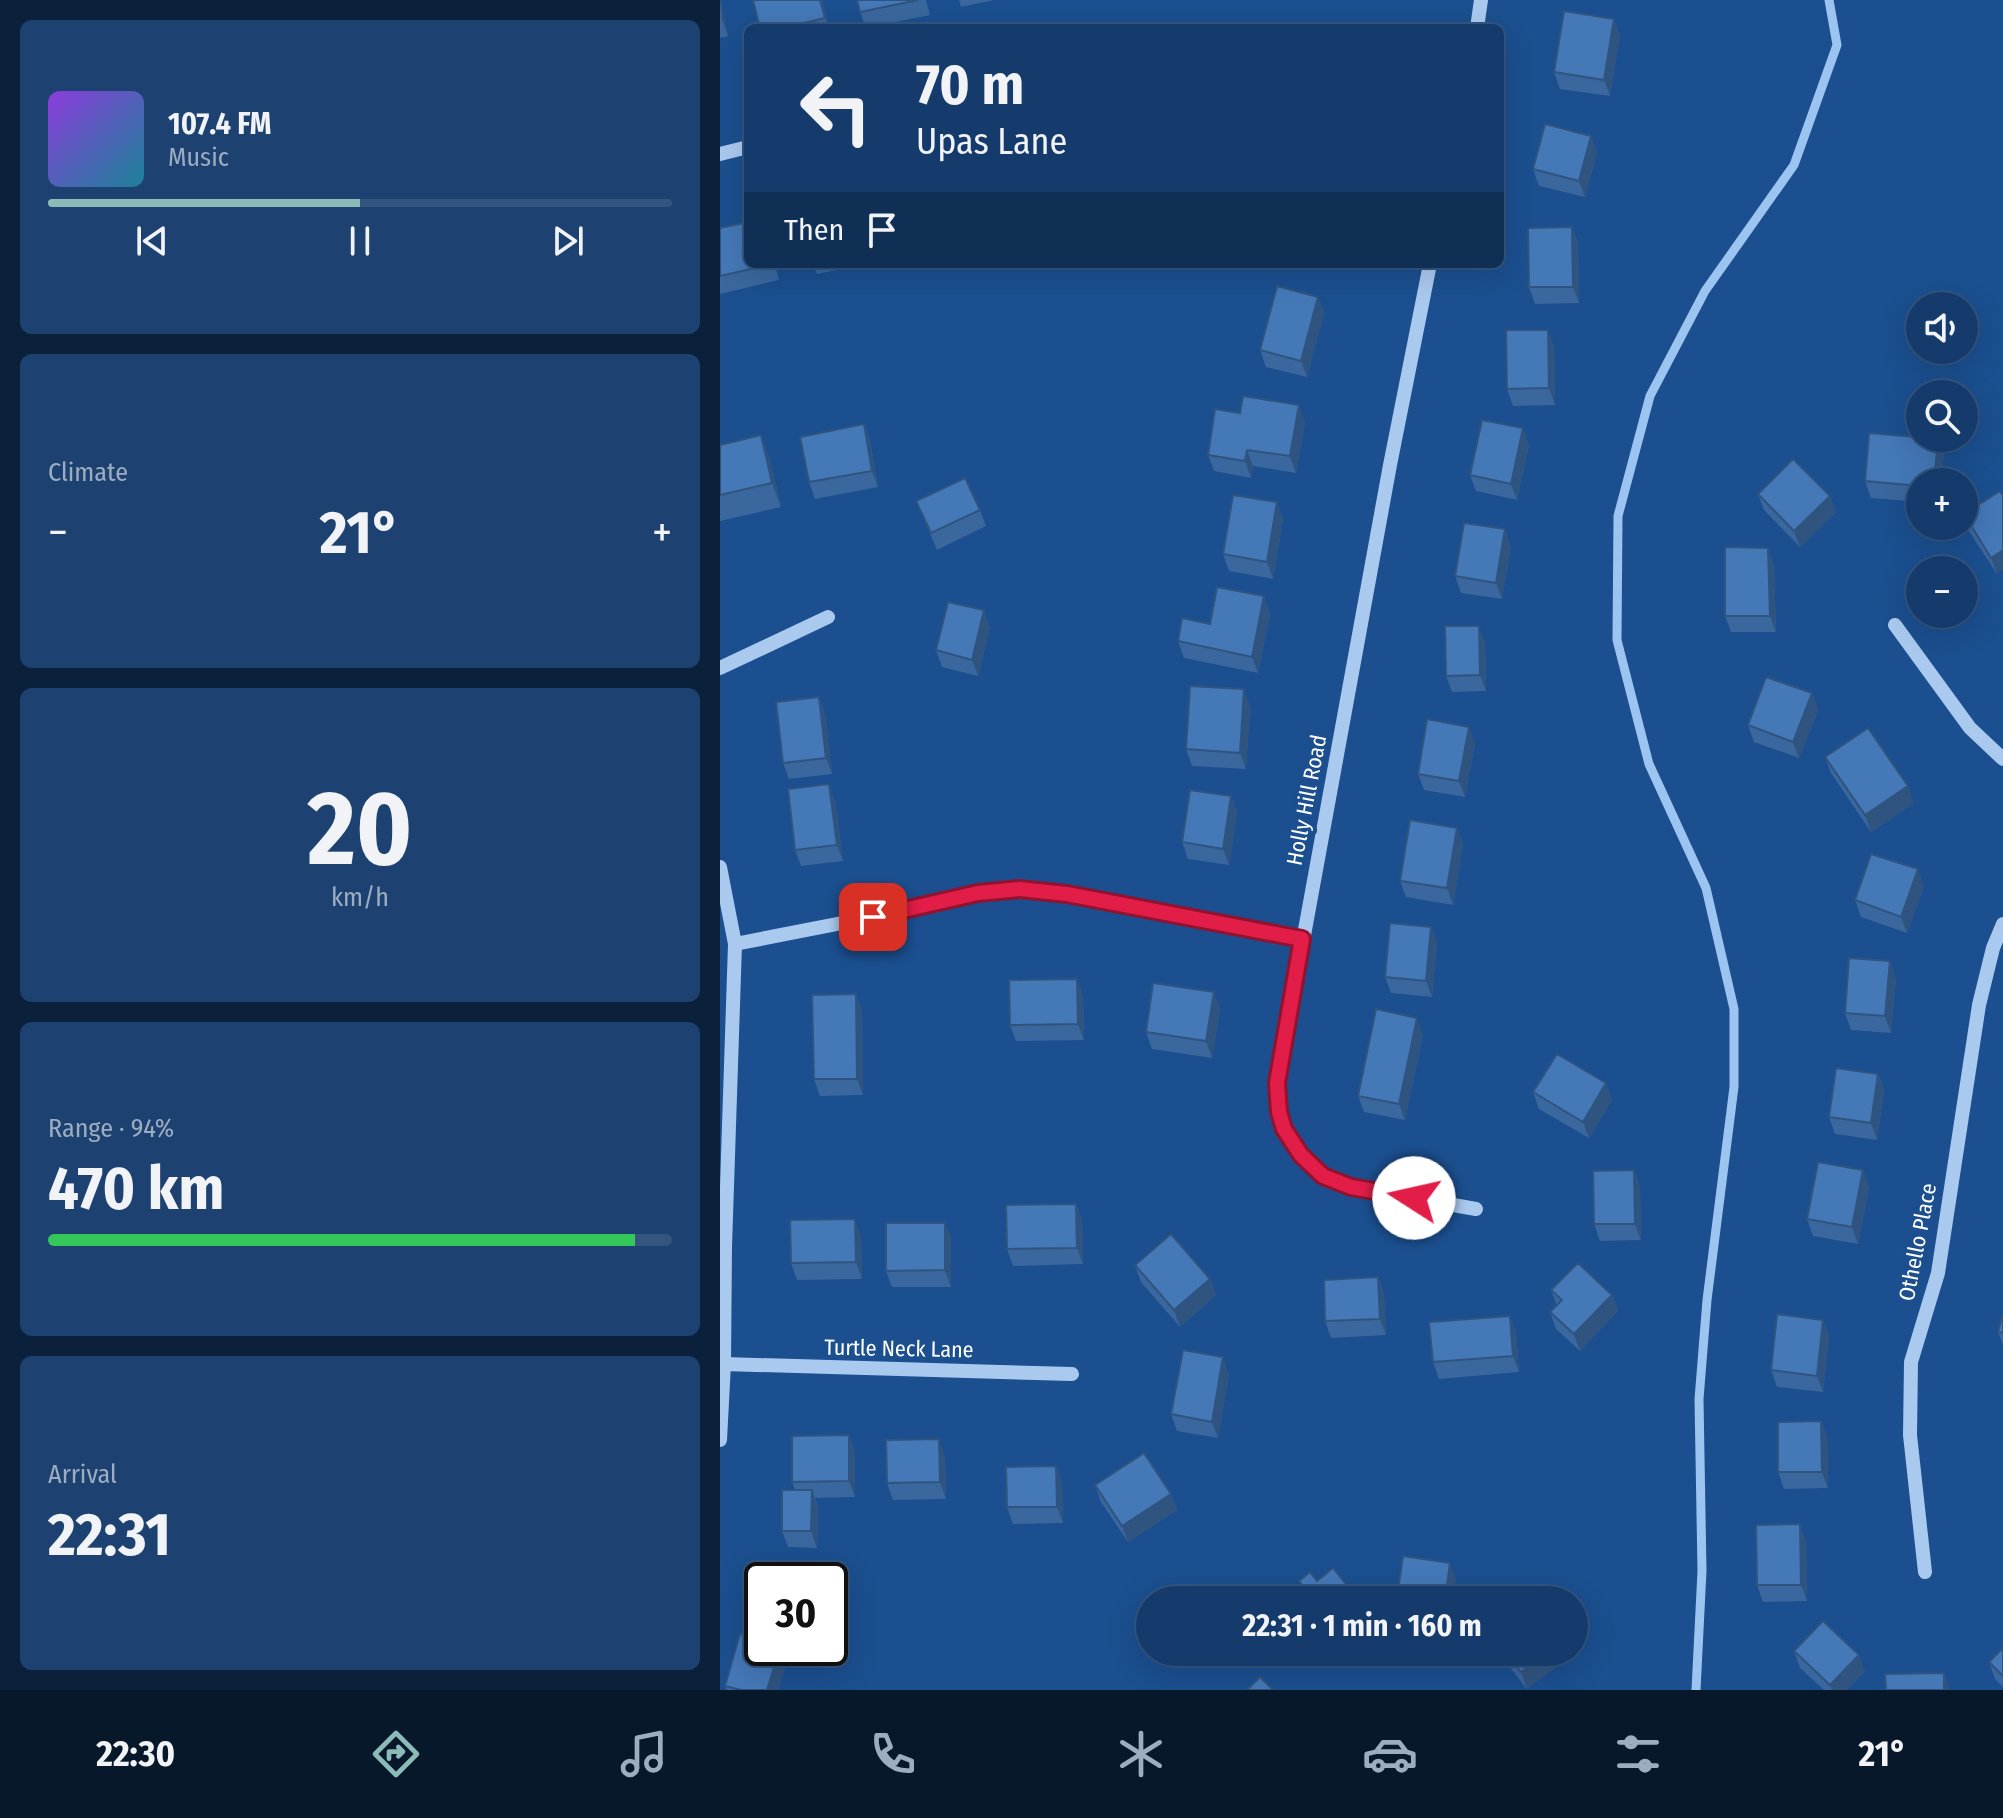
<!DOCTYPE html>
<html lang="en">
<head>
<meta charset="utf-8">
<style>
	:root { --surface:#143b6b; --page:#1d4271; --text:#f1f3f6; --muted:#9dadc1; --line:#33557e; --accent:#8bbbb9 }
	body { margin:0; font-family:"Fira Sans Condensed",sans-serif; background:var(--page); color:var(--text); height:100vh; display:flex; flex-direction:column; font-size:30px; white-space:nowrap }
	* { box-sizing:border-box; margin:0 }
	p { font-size:26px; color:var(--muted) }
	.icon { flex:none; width:44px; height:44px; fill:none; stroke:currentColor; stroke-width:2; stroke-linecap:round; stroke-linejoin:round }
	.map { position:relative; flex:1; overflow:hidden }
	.sheet { display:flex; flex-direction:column; gap:20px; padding:20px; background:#0b203b; width:720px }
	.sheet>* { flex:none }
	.top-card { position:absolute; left:24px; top:24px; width:760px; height:244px; border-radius:12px; box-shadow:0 8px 32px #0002,0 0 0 2px var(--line); background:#143b6b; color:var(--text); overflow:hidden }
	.buttons { position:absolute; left:1186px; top:292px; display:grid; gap:16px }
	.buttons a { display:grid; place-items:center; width:72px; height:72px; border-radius:50%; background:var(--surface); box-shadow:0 8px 32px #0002,0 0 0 2px var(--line); font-size:40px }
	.speed { position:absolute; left:24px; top:1562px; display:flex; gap:16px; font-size:40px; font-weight:700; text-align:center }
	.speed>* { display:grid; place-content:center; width:104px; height:104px; border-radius:50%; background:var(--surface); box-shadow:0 8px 32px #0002,0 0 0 2px var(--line); line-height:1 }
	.speed .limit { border:4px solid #111; border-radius:12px; background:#fff; color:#111 }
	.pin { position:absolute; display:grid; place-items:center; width:68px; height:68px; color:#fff; margin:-34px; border-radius:16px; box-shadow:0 4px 12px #0006 }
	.me { position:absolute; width:88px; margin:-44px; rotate:280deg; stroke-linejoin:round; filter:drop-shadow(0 0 6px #0008) }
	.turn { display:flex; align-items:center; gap:28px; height:168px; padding:0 40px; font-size:36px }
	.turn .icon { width:104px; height:104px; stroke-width:2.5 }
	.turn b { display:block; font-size:56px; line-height:68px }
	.then { display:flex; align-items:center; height:76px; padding:0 40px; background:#0003; gap:16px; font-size:30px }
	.big { font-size:60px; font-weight:700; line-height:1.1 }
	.sheet .card { flex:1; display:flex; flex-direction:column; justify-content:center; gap:12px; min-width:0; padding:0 28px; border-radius:12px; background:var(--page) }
	.sheet .dial { align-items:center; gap:0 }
	.dial b { font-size:104px; line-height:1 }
	.song { display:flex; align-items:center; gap:24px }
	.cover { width:96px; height:96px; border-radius:12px; background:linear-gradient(135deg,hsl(270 70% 55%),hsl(190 70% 35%)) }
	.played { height:8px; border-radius:4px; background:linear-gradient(90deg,var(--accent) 50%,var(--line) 50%) }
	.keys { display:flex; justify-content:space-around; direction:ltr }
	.heat { display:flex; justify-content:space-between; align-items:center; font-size:44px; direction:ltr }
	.charge { height:12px; border-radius:6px; background:linear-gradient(90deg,#34c759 94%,var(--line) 0) }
	.trip { position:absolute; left:416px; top:1586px; width:452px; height:80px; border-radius:40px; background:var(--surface); box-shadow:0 8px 32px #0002,0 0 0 2px var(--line); font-weight:700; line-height:80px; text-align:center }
	.menu { display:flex; height:128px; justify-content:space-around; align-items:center; background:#08182b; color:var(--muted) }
	.menu .icon { width:56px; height:56px }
	.menu .current { color:var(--accent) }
	.menu b { font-size:36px; color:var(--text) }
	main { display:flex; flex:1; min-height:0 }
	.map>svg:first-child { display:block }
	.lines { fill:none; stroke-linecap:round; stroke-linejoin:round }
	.stream { stroke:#9cc4f0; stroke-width:9 }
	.minor { stroke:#a9c9ee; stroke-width:14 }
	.wall { fill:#3a679d }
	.shaded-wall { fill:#305480 }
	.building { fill:#4478b7; stroke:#305480; stroke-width:2 }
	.route-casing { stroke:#92132f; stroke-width:20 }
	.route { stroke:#e11d48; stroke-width:14 }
	.labels { text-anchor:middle; stroke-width:8; stroke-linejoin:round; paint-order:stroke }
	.street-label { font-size:22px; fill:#fff; stroke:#1b4f8f }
</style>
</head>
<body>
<main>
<section class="sheet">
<div class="card">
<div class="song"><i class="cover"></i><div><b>107.4 FM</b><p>Music</p></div></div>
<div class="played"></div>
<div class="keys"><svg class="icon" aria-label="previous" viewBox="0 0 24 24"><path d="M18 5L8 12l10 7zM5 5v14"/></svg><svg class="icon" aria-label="pause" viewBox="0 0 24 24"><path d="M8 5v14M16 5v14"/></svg><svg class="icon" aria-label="next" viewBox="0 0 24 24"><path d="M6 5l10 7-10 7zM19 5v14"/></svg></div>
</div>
<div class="card"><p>Climate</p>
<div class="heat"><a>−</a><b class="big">21°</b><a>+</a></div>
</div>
<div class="card dial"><b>20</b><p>km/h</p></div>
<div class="card"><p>Range · 94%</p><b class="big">470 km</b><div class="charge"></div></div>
<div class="card"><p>Arrival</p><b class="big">22:31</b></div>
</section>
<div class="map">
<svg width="1283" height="1690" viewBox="0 0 1283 1690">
	<rect width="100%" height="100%" fill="#1b4f8f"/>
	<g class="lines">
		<!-- stream -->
		<path class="stream" d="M976 1690 982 1571 979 1399 987 1300 1014 1087V1009L986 888 929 764 897 640 898 516 930 396 985 291 1074 165 1117 45 1109 0"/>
		<!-- minor -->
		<g class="minor">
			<path d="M757 28 761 0"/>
			<path d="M0 154 28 147"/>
			<path d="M710 264 670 465 557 1083C559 1118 571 1159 606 1177 626 1188 649 1190 671 1194 700 1199 728 1204 756 1209"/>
			<path d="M1175 625 1250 728 1283 759"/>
			<path d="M0 668 108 617"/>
			<path d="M0 867 15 944 5 1247 4 1364 0 1440"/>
			<path d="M15 944 153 917 258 893 299 889 347 894 582 939"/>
			<path d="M4 1364 352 1374"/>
			<path d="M1205 1572 1190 1435 1191 1362 1218 1273 1259 1005 1273 948 1283 924"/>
		</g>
	</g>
	<!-- wall -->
	<g class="wall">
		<path d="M0 0 8 36 0 38Z"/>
		<path d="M102 0 109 28H40Z"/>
		<path d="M137 0H206L210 15 146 28 140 12Z"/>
		<path d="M239 0H274L241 7Z"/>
		<path d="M900 35 890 96 840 89 834 72Z"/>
		<path d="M877 152 865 197 819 186 813 169Z"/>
		<path d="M852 227 858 243 859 303 815 304 809 287Z"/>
		<path d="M0 228 28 264H55L59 280 0 294Z"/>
		<path d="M93 264H146L97 274Z"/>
		<path d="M598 297 604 313 587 377 546 367 540 350Z"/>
		<path d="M834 346 835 405 793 406 787 389Z"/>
		<path d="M585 422 576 473 533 466 531 478 494 471 488 455Z"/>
		<path d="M144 424 150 441 158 487 95 499 89 482Z"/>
		<path d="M1218 439 1224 456 1200 482V502L1151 498 1145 481Z"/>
		<path d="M0 445 50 459 61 507 0 521Z"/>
		<path d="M809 445 797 500 756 491 750 475Z"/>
		<path d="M1280 491 1277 574 1249 531 1244 517Z"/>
		<path d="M1038 494 1110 496 1116 512 1080 547 1044 510Z"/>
		<path d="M196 501 260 510 266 526 217 550Z"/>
		<path d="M557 502 563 519 553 579 509 571 503 554Z"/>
		<path d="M791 546 782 599 741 593 735 576Z"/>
		<path d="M1048 548 1054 565 1056 632H1011L1005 616Z"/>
		<path d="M544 596 550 613 538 673 464 658 458 641Z"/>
		<path d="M270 627 258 676 222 667 216 650Z"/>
		<path d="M765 642 766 691 732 692 726 676Z"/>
		<path d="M1092 693 1098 710 1079 758 1034 742 1028 725Z"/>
		<path d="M99 697 105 714 112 774 69 779 63 763Z"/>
		<path d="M530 706 526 769 472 766 466 749Z"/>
		<path d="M755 743 745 797 704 790 698 774Z"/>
		<path d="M1105 757 1194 803 1151 832 1111 773Z"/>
		<path d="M511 796 517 812 509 865 468 859 462 842Z"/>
		<path d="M115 801 123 861 81 866 75 850Z"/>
		<path d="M737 828 743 844 733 905 686 897 680 881Z"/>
		<path d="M1204 886 1187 933 1141 917 1135 900Z"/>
		<path d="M711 927 717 943 712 997 671 993 665 977Z"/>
		<path d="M1176 978 1171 1033 1131 1030 1125 1013Z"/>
		<path d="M363 995 364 1040 296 1041 290 1025Z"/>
		<path d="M500 1008 492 1058 432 1049 426 1032Z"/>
		<path d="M142 1010 143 1095 100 1096 94 1079Z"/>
		<path d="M703 1034 685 1120 644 1112 638 1096Z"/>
		<path d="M1158 1074 1164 1090 1157 1140 1115 1134 1109 1117Z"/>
		<path d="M886 1083 892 1100 869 1138 819 1109 813 1092Z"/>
		<path d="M914 1170 920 1187 921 1240 880 1241 874 1224Z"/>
		<path d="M1143 1170 1149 1187 1138 1244 1093 1236 1087 1219Z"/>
		<path d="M356 1204 362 1220 363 1264 293 1266 287 1249Z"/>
		<path d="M225 1223 231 1239V1287H172L166 1271Z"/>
		<path d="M141 1236 142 1279 77 1280 71 1263Z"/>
		<path d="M415 1265 490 1279 496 1295 460 1327 421 1282Z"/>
		<path d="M658 1277 664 1294 666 1335 611 1338 605 1321Z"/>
		<path d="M831 1290 892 1295 898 1311 860 1351 836 1329 830 1312 837 1306Z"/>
		<path d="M1283 1314V1345L1278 1332Z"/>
		<path d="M1103 1320 1109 1336 1103 1392 1057 1387 1051 1370Z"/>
		<path d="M796 1333 799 1372 719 1379 713 1362Z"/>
		<path d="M509 1374 498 1438 457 1431 451 1414Z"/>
		<path d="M1101 1421 1107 1437 1108 1488 1064 1489 1058 1472Z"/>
		<path d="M129 1435 135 1452V1497L95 1498 98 1507 97 1548 68 1547 62 1531 75 1490 72 1482Z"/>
		<path d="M225 1456 226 1499 173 1500 167 1483Z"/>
		<path d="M336 1466 342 1482 343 1523 293 1524 287 1507Z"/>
		<path d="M375 1485 451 1494 457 1510 408 1542 381 1502Z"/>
		<path d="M1086 1541 1087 1601 1043 1602 1037 1585Z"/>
		<path d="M42 1648H62L67 1662 58 1690H7L5 1686Z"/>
		<path d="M1283 1648V1687L1275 1679 1269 1662Z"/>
		<path d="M1074 1651 1145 1671 1127 1690H1104L1080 1668Z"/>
		<path d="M778 1652H837L841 1663 807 1689Z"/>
	</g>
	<!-- shaded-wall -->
	<g class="shaded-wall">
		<path d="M0 0H1L8 36 2 20Z"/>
		<path d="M100 0H102L109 28 105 18Z"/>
		<path d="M894 19 900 35 890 96 884 80Z"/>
		<path d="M871 136 877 152 865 197 859 181Z"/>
		<path d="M852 227 858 243 859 303 853 287Z"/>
		<path d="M598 297 604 313 587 377 581 361Z"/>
		<path d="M828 330 834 346 835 405 829 388Z"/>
		<path d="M579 405 585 422 576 473 570 456Z"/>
		<path d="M144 424 150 441 158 487 152 471Z"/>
		<path d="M803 428 809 445 797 500 791 484Z"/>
		<path d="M41 435 50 459 61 507 52 483Z"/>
		<path d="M1218 439 1224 456 1221 482H1214Z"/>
		<path d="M527 450 533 466 531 478 525 461Z"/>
		<path d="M1110 496 1116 512 1080 547 1074 531Z"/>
		<path d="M557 502 563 519 553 579 547 562Z"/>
		<path d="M785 529 791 546 782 599 776 583Z"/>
		<path d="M1048 548 1054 565 1056 632 1050 616Z"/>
		<path d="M1283 550V570L1277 574 1271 558Z"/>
		<path d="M544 596 550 613 538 673 532 657Z"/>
		<path d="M264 610 270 627 258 676 252 660Z"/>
		<path d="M759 626 765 642 766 691 760 675Z"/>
		<path d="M524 689 530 706 526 769 520 753Z"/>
		<path d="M1092 693 1098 710 1079 758 1073 742Z"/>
		<path d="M99 697 105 714 112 774 106 758Z"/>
		<path d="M749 727 755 743 745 797 739 781Z"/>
		<path d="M109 784 115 801 123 861 117 845Z"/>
		<path d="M1188 786 1194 803 1151 832 1145 815Z"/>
		<path d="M511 796 517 812 509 865 503 849Z"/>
		<path d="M737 828 743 844 733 905 727 888Z"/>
		<path d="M1198 869 1204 886 1187 933 1181 917Z"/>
		<path d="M711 927 717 943 712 997 706 981Z"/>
		<path d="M1170 961 1176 978 1171 1033 1165 1016Z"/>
		<path d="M357 979 363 995 364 1040 358 1024Z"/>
		<path d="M494 992 500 1008 492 1058 486 1041Z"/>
		<path d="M136 994 142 1010 143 1095 137 1079Z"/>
		<path d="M697 1018 703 1034 685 1120 679 1104Z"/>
		<path d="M1158 1074 1164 1090 1157 1140 1151 1123Z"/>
		<path d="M886 1083 892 1100 869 1138 863 1122Z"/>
		<path d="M914 1170 920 1187 921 1240 915 1224Z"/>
		<path d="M1143 1170 1149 1187 1138 1244 1132 1227Z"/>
		<path d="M356 1204 362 1220 363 1264 357 1248Z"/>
		<path d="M135 1219 141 1236 142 1279 136 1262Z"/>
		<path d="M225 1223 231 1239V1287L225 1270Z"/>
		<path d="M658 1277 664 1294 666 1335 660 1319Z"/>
		<path d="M490 1279 496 1295 460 1327 454 1310Z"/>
		<path d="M892 1295 898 1311 860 1351 854 1334Z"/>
		<path d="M790 1316 796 1333 799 1372 793 1356Z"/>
		<path d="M1103 1320 1109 1336 1103 1392 1097 1376Z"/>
		<path d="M503 1357 509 1374 498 1438 492 1422Z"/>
		<path d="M1101 1421 1107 1437 1108 1488 1102 1472Z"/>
		<path d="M129 1435 135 1452V1497L129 1481Z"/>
		<path d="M219 1439 225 1456 226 1499 220 1482Z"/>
		<path d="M336 1466 342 1482 343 1523 337 1507Z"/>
		<path d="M92 1490 98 1507 97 1548 91 1531Z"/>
		<path d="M451 1494 457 1510 408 1542 402 1526Z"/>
		<path d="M1080 1524 1086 1541 1087 1601 1081 1585Z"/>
		<path d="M730 1563 736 1579 733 1600H725Z"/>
		<path d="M60 1648H62L67 1662 58 1690H47Z"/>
		<path d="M827 1652H837L841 1663 807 1689 801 1672Z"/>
		<path d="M1139 1655 1145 1671 1127 1690H1112L1110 1685Z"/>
		<path d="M1224 1673 1230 1690H1224Z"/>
	</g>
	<!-- building -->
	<g class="building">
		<path d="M33 0H100L105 18 62 28H40Z"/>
		<path d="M137 0H198L140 12Z"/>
		<path d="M844 11 894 19 884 80 834 72Z"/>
		<path d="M825 124 871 136 859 181 813 169Z"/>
		<path d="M28 222V264H53L0 276V228Z"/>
		<path d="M852 227 853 287H809L808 228Z"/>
		<path d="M557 286 598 297 581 361 540 350Z"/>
		<path d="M786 330H828L829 388 787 389Z"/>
		<path d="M523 396 579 405 570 456 527 450 525 461 488 455 495 409 520 413Z"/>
		<path d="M762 420 803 428 791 484 750 475Z"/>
		<path d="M144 424 152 471 89 482 80 437Z"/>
		<path d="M1149 433 1218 439 1214 482H1200V486L1145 481Z"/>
		<path d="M41 435 52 483 0 495V445Z"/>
		<path d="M1073 459 1110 496 1074 531 1038 494Z"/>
		<path d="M245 478 260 510 211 533 196 501Z"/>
		<path d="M1280 491 1283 496V550L1271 558 1244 514Z"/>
		<path d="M513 495 557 502 547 562 503 554Z"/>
		<path d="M744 523 785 529 776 583 735 576Z"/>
		<path d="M1005 547 1048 548 1050 616H1005Z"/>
		<path d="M497 587 544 596 532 657 458 641 462 618 490 624Z"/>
		<path d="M228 602 264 610 252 660 216 650Z"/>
		<path d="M725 626H759L760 675 726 676Z"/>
		<path d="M1046 677 1092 693 1073 742 1028 725Z"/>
		<path d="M470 686 524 689 520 753 466 749Z"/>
		<path d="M99 697 106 758 63 763 56 702Z"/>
		<path d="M707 719 749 727 739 781 698 774Z"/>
		<path d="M1148 728 1188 786 1145 815 1105 757Z"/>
		<path d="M109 784 117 845 75 850 68 789Z"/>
		<path d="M470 790 511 796 503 849 462 842Z"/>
		<path d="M690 820 737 828 727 888 680 881Z"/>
		<path d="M1151 854 1198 869 1181 917 1135 900Z"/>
		<path d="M670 923 711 927 706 981 665 977Z"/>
		<path d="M1129 958 1170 961 1165 1016 1125 1013Z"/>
		<path d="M357 979 358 1024 290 1025 289 980Z"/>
		<path d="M433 983 494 992 486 1041 426 1032Z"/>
		<path d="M136 994 137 1079H94L92 995Z"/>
		<path d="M656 1009 697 1018 679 1104 638 1096Z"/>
		<path d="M837 1054 886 1083 863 1122 813 1092Z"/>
		<path d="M1116 1068 1158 1074 1151 1123 1109 1117Z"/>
		<path d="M1098 1162 1143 1170 1132 1227 1087 1219Z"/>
		<path d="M914 1170 915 1224H874L873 1171Z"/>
		<path d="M356 1204 357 1248 287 1249 286 1205Z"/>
		<path d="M135 1219 136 1262 71 1263 70 1220Z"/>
		<path d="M166 1223H225V1270L166 1271Z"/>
		<path d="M451 1234 490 1279 454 1310 415 1265Z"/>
		<path d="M858 1263 892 1295 854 1334 830 1312 842 1300 831 1290Z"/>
		<path d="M658 1277 660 1319 605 1321 604 1280Z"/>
		<path d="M1057 1314 1103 1320 1097 1376 1051 1370Z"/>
		<path d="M1283 1314V1333L1278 1332Z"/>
		<path d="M790 1316 793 1356 713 1362 709 1322Z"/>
		<path d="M463 1350 503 1357 492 1422 451 1414Z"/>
		<path d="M1101 1421 1102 1472H1058V1422Z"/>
		<path d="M129 1435V1481L72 1482V1436Z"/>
		<path d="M219 1439 220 1482 167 1483 166 1440Z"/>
		<path d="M424 1453 451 1494 402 1526 375 1485Z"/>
		<path d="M336 1466 337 1507H287L286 1467Z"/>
		<path d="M62 1490H92L91 1531H62Z"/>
		<path d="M1080 1524 1081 1585H1037L1036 1525Z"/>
		<path d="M683 1556 730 1563 725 1600H697L677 1597Z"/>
		<path d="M613 1568 634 1594 627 1600H572L585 1589 579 1581 590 1572 597 1581Z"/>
		<path d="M1103 1621 1139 1655 1110 1685 1074 1651Z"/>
		<path d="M20 1634 42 1640V1648H60L47 1690H21L5 1686Z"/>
		<path d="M1283 1648V1676L1269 1662Z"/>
		<path d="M785 1652H827L801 1672Z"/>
		<path d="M1224 1673V1690H1166L1165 1674Z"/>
		<path d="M540 1677 553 1690H527Z"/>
	</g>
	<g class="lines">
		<!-- route casing -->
		<g class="route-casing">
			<path id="route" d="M153 917 258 893 299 889 347 894 582 939 557 1083 559 1112 564 1129 581 1155 603 1176 631 1187 694 1198"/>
		</g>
		<!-- route -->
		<use href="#route" class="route"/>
	</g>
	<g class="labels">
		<!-- street labels -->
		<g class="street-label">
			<text transform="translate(586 800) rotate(-79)" y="8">Holly Hill Road</text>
			<text transform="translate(1197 1242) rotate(-79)" y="8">Othello Place</text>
			<text transform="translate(179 1348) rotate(1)" y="8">Turtle Neck Lane</text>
		</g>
	</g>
</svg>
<div class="buttons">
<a><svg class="icon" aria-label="sound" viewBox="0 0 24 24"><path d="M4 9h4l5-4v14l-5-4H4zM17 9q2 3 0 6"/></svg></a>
<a><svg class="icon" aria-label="search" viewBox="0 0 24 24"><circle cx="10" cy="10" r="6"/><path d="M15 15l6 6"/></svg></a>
<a>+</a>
<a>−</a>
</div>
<div class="speed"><div class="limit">30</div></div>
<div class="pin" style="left:153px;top:917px;background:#d93025"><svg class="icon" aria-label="arrive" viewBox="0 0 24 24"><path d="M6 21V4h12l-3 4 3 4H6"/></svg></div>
<svg class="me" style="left:694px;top:1198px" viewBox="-20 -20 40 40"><circle r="19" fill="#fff"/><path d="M0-13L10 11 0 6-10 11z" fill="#e11d48"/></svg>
<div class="trip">22:31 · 1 min · 160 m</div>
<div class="top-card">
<div class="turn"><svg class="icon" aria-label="left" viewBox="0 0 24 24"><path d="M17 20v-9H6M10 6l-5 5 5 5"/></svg><div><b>70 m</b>Upas Lane</div></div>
<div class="then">Then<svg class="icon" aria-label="arrive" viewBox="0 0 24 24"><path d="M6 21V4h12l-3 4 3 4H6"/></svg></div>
</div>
</div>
</main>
<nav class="menu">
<b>22:30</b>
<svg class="icon current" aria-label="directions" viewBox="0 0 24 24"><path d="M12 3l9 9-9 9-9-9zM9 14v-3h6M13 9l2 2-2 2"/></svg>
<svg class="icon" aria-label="music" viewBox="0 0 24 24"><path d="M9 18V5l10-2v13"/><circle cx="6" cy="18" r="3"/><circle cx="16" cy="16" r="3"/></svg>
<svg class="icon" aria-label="phone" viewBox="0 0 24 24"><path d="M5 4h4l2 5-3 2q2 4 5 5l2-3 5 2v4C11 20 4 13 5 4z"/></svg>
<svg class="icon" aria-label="climate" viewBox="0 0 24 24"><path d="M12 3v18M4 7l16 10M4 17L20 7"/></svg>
<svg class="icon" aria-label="car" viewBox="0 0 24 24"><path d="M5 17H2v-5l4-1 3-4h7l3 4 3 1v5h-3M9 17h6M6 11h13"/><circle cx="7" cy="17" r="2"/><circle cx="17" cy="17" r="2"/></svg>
<svg class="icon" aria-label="filters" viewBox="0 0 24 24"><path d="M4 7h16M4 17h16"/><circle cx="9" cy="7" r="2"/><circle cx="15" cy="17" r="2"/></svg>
<b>21°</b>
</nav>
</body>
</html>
